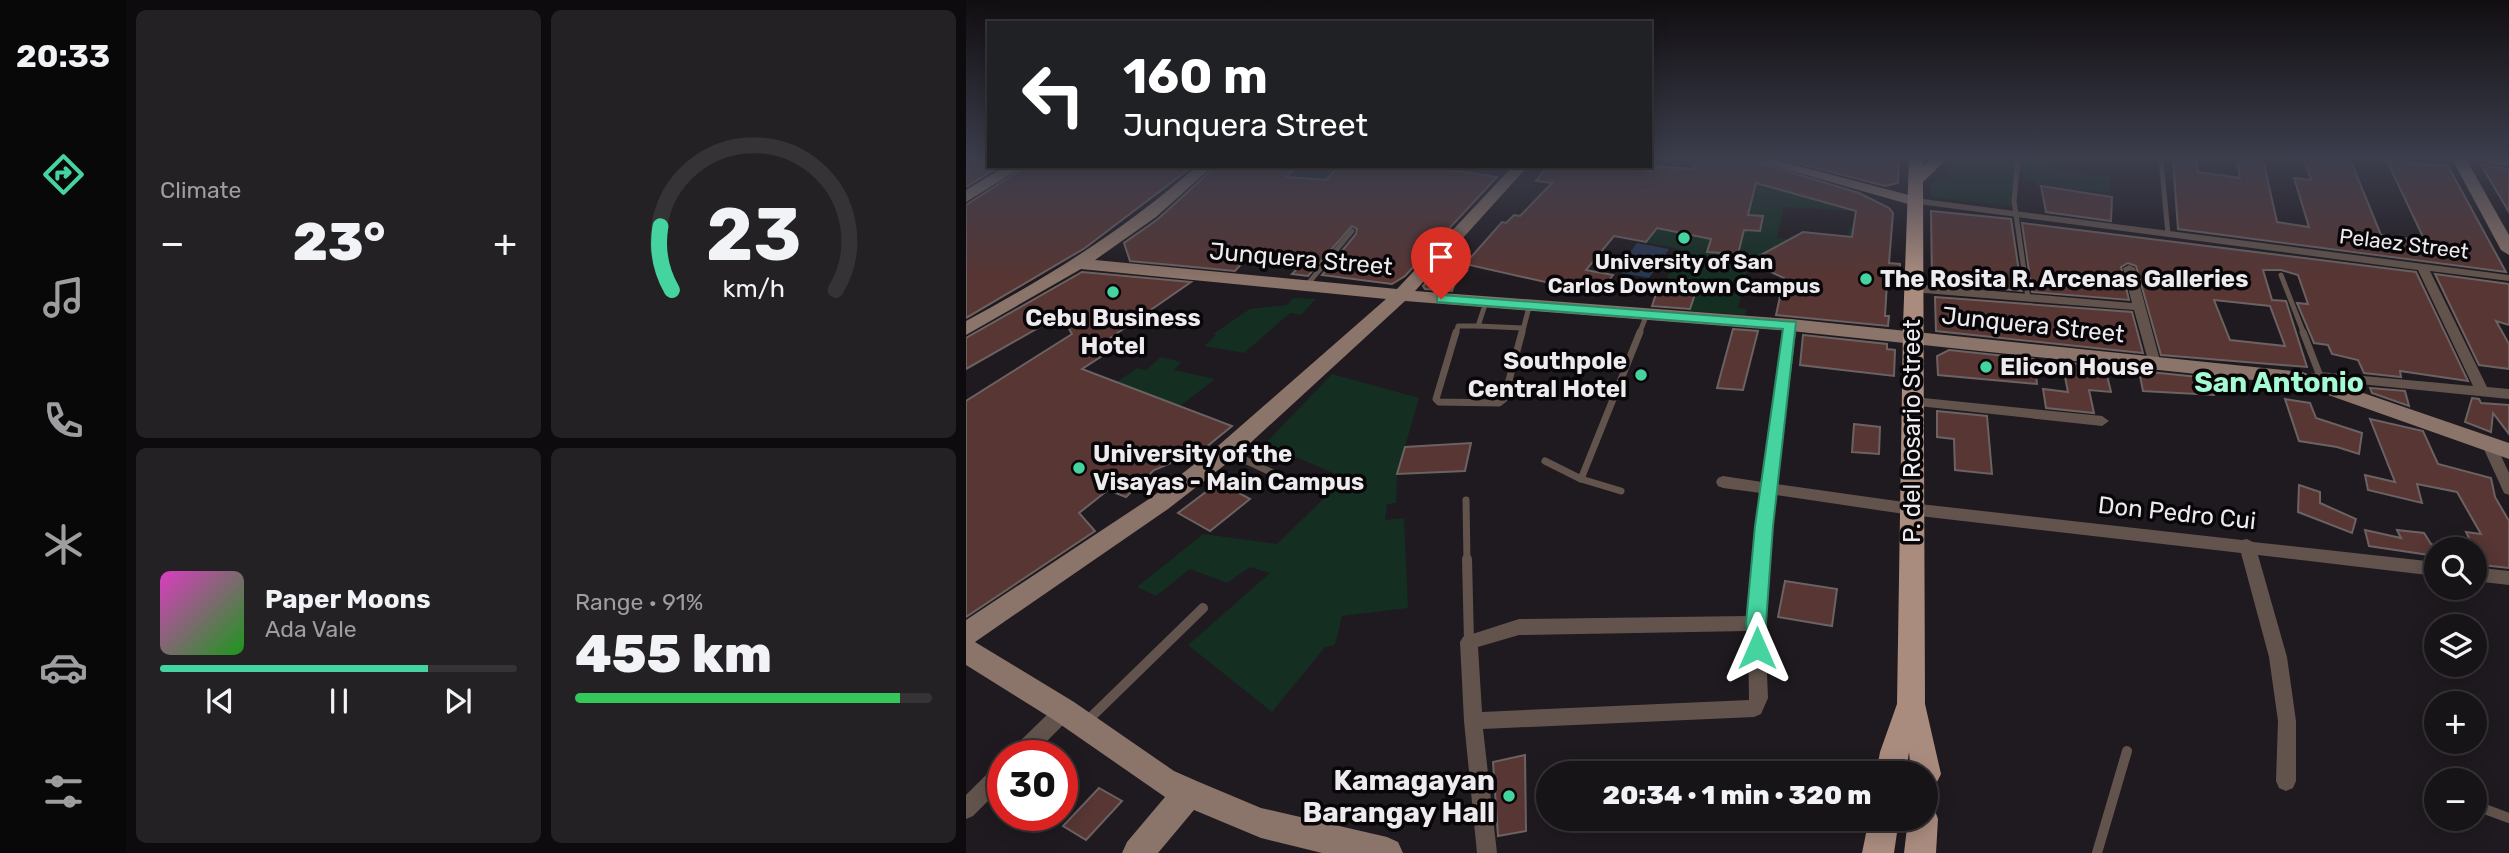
<!DOCTYPE html>
<html lang="en">
<head>
<meta charset="utf-8">
<style>
	:root { --surface:#171417; --page:#242124; --text:#f1f3f6; --muted:#9e9ea1; --line:#363336; --accent:#45d49f }
	body { margin:0; font-family:Rubik,sans-serif; background:var(--page); color:var(--text); height:100vh; display:flex; flex-direction:column; font-size:26px; white-space:nowrap }
	* { box-sizing:border-box; margin:0 }
	p { font-size:23px; color:var(--muted) }
	.icon { flex:none; width:38px; height:38px; fill:none; stroke:currentColor; stroke-width:2; stroke-linecap:round; stroke-linejoin:round }
	.map { position:relative; flex:1; overflow:hidden }
	.panel { display:flex; flex-direction:column; gap:10px; padding:10px; background:#0d0b0d; width:840px }
	.panel>* { flex:none }
	.top-card { position:absolute; left:21px; top:21px; width:665px; height:147px; border-radius:0px; box-shadow:0 4px 18px #0003,0 0 0 2px var(--line); background:#202124; color:#fff; overflow:hidden }
	.controls { position:absolute; left:1458px; top:537px; display:grid; gap:14px }
	.controls a { display:grid; place-items:center; width:63px; height:63px; border-radius:50%; background:var(--surface); box-shadow:0 4px 18px #0003,0 0 0 2px var(--line); font-size:35px }
	.speed { position:absolute; left:21px; top:740px; display:flex; gap:14px; font-size:35px; font-weight:700; text-align:center }
	.speed>* { display:grid; place-content:center; width:91px; height:91px; border-radius:50%; background:var(--surface); box-shadow:0 4px 18px #0003,0 0 0 2px var(--line); line-height:1 }
	.speed .limit { border:10px solid #d22; background:#fff; color:#111 }
	.pin { position:absolute; display:grid; place-items:center; width:60px; height:60px; color:#fff; margin:-72px -30px; border-radius:50% 50% 50% 0; rotate:-45deg; box-shadow:0 0 7px #0007 }
	.pin .icon { rotate:45deg }
	.me { position:absolute; width:77px; margin:-38px; rotate:0deg; stroke-linejoin:round; filter:drop-shadow(0 0 5px #0008) }
	.turn { display:flex; align-items:center; gap:24px; height:147px; padding:0 21px; font-size:32px }
	.turn .icon { width:91px; height:91px; stroke-width:2.5 }
	.turn b { display:block; font-size:49px; line-height:60px }
	.big { font-size:52px; font-weight:800; line-height:1.1 }
	.panel .tile { flex:1; display:flex; flex-direction:column; justify-content:center; gap:10px; min-width:0; padding:0 24px; border-radius:10px; background:var(--page) }
	.panel .dial { align-items:center; gap:0 }
	.dial svg { height:182px; overflow:visible; fill:none; stroke:var(--line); stroke-width:7; stroke-linecap:round; text-anchor:middle }
	.dial text { fill:var(--text); stroke:none }
	.song { display:flex; align-items:center; gap:21px }
	.cover { width:84px; height:84px; border-radius:10px; background:linear-gradient(135deg,hsl(310 70% 55%),hsl(120 70% 35%)) }
	.played { height:7px; border-radius:4px; background:linear-gradient(90deg,var(--accent) 75%,var(--line) 75%) }
	.keys { display:flex; justify-content:space-around; direction:ltr }
	.heat { display:flex; justify-content:space-between; align-items:center; font-size:38px; direction:ltr }
	.charge { height:10px; border-radius:5px; background:linear-gradient(90deg,#34c759 91%,var(--line) 0) }
	.panel .tiles { flex:1; display:grid; gap:10px; grid-template-columns:repeat(2,1fr) }
	.trip { position:absolute; left:570px; top:761px; width:402px; height:70px; border-radius:35px; background:var(--surface); box-shadow:0 4px 18px #0003,0 0 0 2px var(--line); font-weight:800; line-height:70px; text-align:center }
	main { display:flex; flex:1; min-height:0 }
	.tab-bar { display:flex; flex-direction:column; width:126px; justify-content:space-around; align-items:center; background:#090809; color:var(--muted) }
	.tab-bar .icon { width:49px; height:49px }
	.tab-bar .on { color:var(--accent) }
	.tab-bar b { font-size:32px; color:var(--text) }
	.map>svg:first-child { display:block }
	.green { fill:#142e22 }
	.water { fill:#273750 }
	.building { fill:#573634; stroke:#6b6261; stroke-width:2; fill-rule:evenodd }
	.lines { fill:none; stroke-linecap:round; stroke-linejoin:round }
	.lane-far2 { stroke:#62544d; stroke-width:5 }
	.lane-far1 { stroke:#62544d; stroke-width:7 }
	.lane { stroke:#62544d; stroke-width:10 }
	.street { fill:#62544d; fill-rule:evenodd }
	.secondary { fill:#8b7469; fill-rule:evenodd }
	.primary { fill:#aa8c7f; fill-rule:evenodd }
	.route { fill:#45d49f; stroke:#2d8a67; stroke-width:2 }
	.poi-dot { fill:#45d49f; stroke:#080608; stroke-width:2.5 }
	.labels { text-anchor:middle; stroke-width:7; stroke-linejoin:round; paint-order:stroke }
	.far-street-label { font-size:21px; fill:#eeebee; stroke:#080608 }
	.far-poi-label { font-size:21px; font-weight:bold; fill:#eeebee; stroke:#080608 }
	.street-label { font-size:24px; fill:#eeebee; stroke:#080608 }
	.poi-label { font-size:24px; font-weight:bold; fill:#eeebee; stroke:#080608; text-anchor:start }
	.quarter-label { font-size:28px; font-weight:bold; fill:#a4fad3; stroke:#080608 }
	.near-poi-label { font-size:28px; font-weight:bold; fill:#eeebee; stroke:#080608; text-anchor:end }
</style>
</head>
<body>
<main>
<nav class="tab-bar">
<b>20:33</b>
<svg class="icon on" aria-label="directions" viewBox="0 0 24 24"><path d="M12 3l9 9-9 9-9-9zM9 14v-3h6M13 9l2 2-2 2"/></svg>
<svg class="icon" aria-label="music" viewBox="0 0 24 24"><path d="M9 18V5l10-2v13"/><circle cx="6" cy="18" r="3"/><circle cx="16" cy="16" r="3"/></svg>
<svg class="icon" aria-label="phone" viewBox="0 0 24 24"><path d="M5 4h4l2 5-3 2q2 4 5 5l2-3 5 2v4C11 20 4 13 5 4z"/></svg>
<svg class="icon" aria-label="climate" viewBox="0 0 24 24"><path d="M12 3v18M4 7l16 10M4 17L20 7"/></svg>
<svg class="icon" aria-label="car" viewBox="0 0 24 24"><path d="M5 17H2v-5l4-1 3-4h7l3 4 3 1v5h-3M9 17h6M6 11h13"/><circle cx="7" cy="17" r="2"/><circle cx="17" cy="17" r="2"/></svg>
<svg class="icon" aria-label="filters" viewBox="0 0 24 24"><path d="M4 7h16M4 17h16"/><circle cx="9" cy="7" r="2"/><circle cx="15" cy="17" r="2"/></svg>
</nav>
<section class="panel">
<div class="tiles">
<div class="tile"><p>Climate</p>
<div class="heat"><a>−</a><b class="big">23°</b><a>+</a></div>
</div>
<div class="tile dial"><svg viewBox="0 0 100 80">
<path d="M14 69A42 42 0 1 1 86 69"/>
<path d="M14 69A42 42 0 0 1 9 41" stroke="#45d49f"/>
<text x="50" y="56" font-size="32" font-weight="700">23</text>
<text x="50" y="72" font-size="11">km/h</text>
</svg></div>
<div class="tile">
<div class="song"><i class="cover"></i><div><b>Paper Moons</b><p>Ada Vale</p></div></div>
<div class="played"></div>
<div class="keys"><svg class="icon" aria-label="previous" viewBox="0 0 24 24"><path d="M18 5L8 12l10 7zM5 5v14"/></svg><svg class="icon" aria-label="pause" viewBox="0 0 24 24"><path d="M8 5v14M16 5v14"/></svg><svg class="icon" aria-label="next" viewBox="0 0 24 24"><path d="M6 5l10 7-10 7zM19 5v14"/></svg></div>
</div>
<div class="tile"><p>Range · 91%</p><b class="big">455 km</b><div class="charge"></div></div>
</div>
</section>
<div class="map">
<svg width="1543" height="853" viewBox="0 0 1543 853">
	<rect width="100%" height="100%" fill="#1f1a1f"/>
	<!-- green -->
	<g class="green">
		<path d="M982 159H1080L1089 161V170L1144 177V193L1071 186V181L1058 179 1059 172 1051 171 1049 207 965 197V184L981 176Z"/>
		<path d="M310 166 371 168 360 181 320 177 327 169Z"/>
		<path d="M790 183 890 211 818 207 811 238 881 244 883 227 898 229 895 248 797 254 793 264H783L772 308 781 309 779 315 723 311 729 292 697 289 712 249 680 242 691 228 745 239 742 252 772 254Z"/>
		<path d="M327 298 350 299 335 315 324 313 278 353 238 346 250 335 247 334 284 309 321 305Z"/>
		<path d="M195 357 215 362 208 370 249 379 214 406 151 382 171 368 180 370Z"/>
		<path d="M366 374 453 398 431 474 430 503 421 504 419 520 438 518 442 608 376 616 369 645 359 647 306 712 222 645 304 573 284 567 261 583 224 569 190 596 171 587 237 534 311 544 379 478 299 444Z"/>
	</g>
	<!-- water -->
	<path class="water" d="M671 243 703 249 683 278 650 272Z"/>
	<!-- building -->
	<g class="building">
		<path d="M0 159H23V166H34L0 187Z"/>
		<path d="M733 159H781L893 193 923 208 927 213 923 263 934 264V283L921 282 919 316H923L922 326 810 315 818 278 796 268 793 256 837 232 886 237 890 211 790 183 782 215 797 216 794 231 778 230 772 254 741 252 745 239 691 228 680 242 648 236 620 270 647 275 633 294 499 264 536 222 540 223 548 215 554 216 586 183 570 181 582 166H679L684 172 691 166 726 169Z"/>
		<path d="M815 159H933L932 183 919 186Z"/>
		<path d="M1207 159H1230L1232 172 1274 178 1271 159H1297L1311 222 1343 227 1328 178 1345 180 1338 159H1384L1415 235 1459 241 1421 161 1482 166 1540 272 1212 229Z"/>
		<path d="M1515 165 1543 169V212Z"/>
		<path d="M61 166H227L119 248 0 318V205Z"/>
		<path d="M250 166H310L328 169 320 177 360 180 371 168 404 166H458L531 177 439 276 426 284 356 275 390 234 391 229 386 226 342 276 326 274 333 267 278 261 269 271 164 261 158 243 192 219Z"/>
		<path d="M1075 186 1146 197 1145 221 1080 212Z"/>
		<path d="M965 211 1045 219 1056 291 966 283Z"/>
		<path d="M1056 223 1450 272 1502 381 1434 371 1435 377 1398 373 1392 360 1366 354 1362 345 1348 343 1331 303 1342 304 1332 275 1315 270H1297L1306 300 1320 301 1341 367 1195 355 1170 266 1162 263 1155 267 1163 300 1066 292ZM1248 300 1304 306 1319 346 1264 340Z"/>
		<path d="M476 265 501 271 489 283 486 291 459 289 457 286Z"/>
		<path d="M116 272 225 282 140 341 153 345 116 369 266 426 234 452 223 448 203 464 188 470 160 497 142 490 113 513 129 531 0 617V401L106 334 95 315 0 369V338Z"/>
		<path d="M1469 274 1543 284V325L1530 321 1543 344V369L1513 365Z"/>
		<path d="M691 291 729 294 724 309 686 306Z"/>
		<path d="M969 297 1166 312 1177 353 970 331Z"/>
		<path d="M767 329 792 331 777 390 751 388Z"/>
		<path d="M837 335 921 344V349L929 350 928 376 834 365Z"/>
		<path d="M983 350 1068 359 1071 384 972 375 971 356Z"/>
		<path d="M1096 362 1139 367 1145 392 1123 390 1128 413 1080 408 1077 389 1102 392Z"/>
		<path d="M1173 371 1243 378 1248 395 1177 391Z"/>
		<path d="M1404 388 1439 391 1443 406 1406 393Z"/>
		<path d="M1506 398 1513 399 1515 403 1543 405V434L1527 413 1525 432 1499 422Z"/>
		<path d="M1319 399 1344 403 1350 418 1396 433 1393 454 1371 447 1333 441Z"/>
		<path d="M971 411 1021 416 1026 474 989 470 988 439 971 437Z"/>
		<path d="M1404 419 1457 431 1472 464 1525 478 1529 497 1543 521V568L1516 565 1500 532 1515 534 1491 492 1451 484 1456 503 1402 490 1399 475 1429 482Z"/>
		<path d="M888 424 914 427 913 454 886 452Z"/>
		<path d="M505 443 499 471 431 474 439 447Z"/>
		<path d="M253 482 284 499 244 531 212 513Z"/>
		<path d="M1333 485 1354 492V503L1390 519 1386 533 1332 512Z"/>
		<path d="M1399 530 1435 538 1431 530 1458 533 1465 544 1478 550H1470V556L1403 546Z"/>
		<path d="M819 581 871 589 866 626 812 617Z"/>
		<path d="M559 755 560 831 532 836 527 762Z"/>
		<path d="M133 788 156 801 120 840 97 826Z"/>
	</g>
	<g class="lines">
		<!-- lane-far2 -->
		<g class="lane-far2">
			<path d="M1052 159 1048 201 1062 298"/>
			<path d="M1195 159 1202 234"/>
			<path d="M684 167 689 159"/>
			<path d="M1315 275 1338 334"/>
			<path d="M340 286 386 231"/>
			<path d="M512 326 556 328"/>
			<path d="M490 334 492 326H512L520 302"/>
			<path d="M556 334 563 307"/>
			<path d="M673 334 681 314"/>
		</g>
		<!-- lane-far1 -->
		<g class="lane-far1">
			<path d="M490 332 470 399 473 402 533 403 538 399 556 332"/>
			<path d="M1337 332 1354 376"/>
			<path d="M264 453 343 490"/>
			<path d="M579 461 615 479 655 491"/>
			<path d="M615 479 674 332"/>
			<path d="M500 500 501 561"/>
		</g>
		<!-- lane -->
		<g class="lane">
			<path d="M501 559 503 642"/>
			<path d="M120 722 237 608"/>
			<path d="M1508 805 1543 818"/>
			<path d="M1131 853 1161 751"/>
		</g>
		<!-- street -->
		<g class="street">
			<path d="M949 198 1543 275V281L1464 271 1521 387 1543 389V399L1354 380 1331 382 1329 379 1331 376 1354 372 1507 386 1452 270 945 203V199Z"/>
			<path d="M1163 265 1169 268 1195 364 1194 367 1189 368 1183 364 1168 310 946 292 940 288 946 284 1166 303 1157 268Z"/>
			<path d="M825 321 831 325 811 484 945 503 1276 540 1281 539 1287 542 1470 562V576L1292 555 1321 657 1330 721V781L1327 788 1320 791 1313 788 1310 781 1312 721 1303 657 1275 553 945 515 810 495 799 623 802 698 795 714 788 717 517 729 531 853H511L498 721 494 642 497 637 553 619 782 616 795 493 757 488 752 486 750 482 752 478 757 476 796 482 819 325ZM782 631 783 700 516 712 512 647 553 635Z"/>
			<path d="M948 397 1136 416 1143 421 1136 426 943 405 941 402Z"/>
			<path d="M1523 440 1528 441 1543 473V495L1538 493 1516 445Z"/>
			<path d="M1508 567 1543 571V585L1508 581Z"/>
			<path d="M98 702 105 705 107 711 105 717 66 756H43L46 749 91 705Z"/>
			<path d="M37 762V786L7 816 0 819V795L30 765Z"/>
		</g>
		<!-- secondary -->
		<g class="secondary">
			<path d="M784 159H806L954 198 957 201 949 206Z"/>
			<path d="M1486 159H1500L1543 235V255L1535 250Z"/>
			<path d="M1512 159H1543V166L1519 163Z"/>
			<path d="M40 166H58L0 202V190Z"/>
			<path d="M231 166H247L190 217 129 260 431 289 547 166H562L449 291 825 319 1336 372 1543 443V459L1334 385 825 331 439 301 269 457 202 509 9 642 108 702 208 771 233 782 295 808 421 837 432 842 437 853H356L295 838 228 810 192 853H156L161 842 199 797 88 720 0 665V620L186 497 253 445 420 299 115 269 0 335V321C82 277 161 228 231 166Z"/>
		</g>
		<!-- primary -->
		<g class="primary">
			<path d="M943 159H957V166L966 159H981L957 182 959 704 975 774 970 784 961 788V774H945L943 752 940 774H910L914 752 931 704 937 326Z"/>
			<path d="M961 805 968 808 972 819 970 853H938L942 819H961Z"/>
			<path d="M903 819H933L928 853H896Z"/>
		</g>
	</g>
	<!-- sky -->
	<linearGradient id="sky" x2="0" y2="1"><stop stop-color="#110e11"/><stop offset="0.57" stop-color="#3c3e4d"/><stop offset="1" stop-color="#3c3e4d" stop-opacity="0"/></linearGradient>
	<rect width="1543" height="278" fill="url(#sky)"/>
	<!-- route -->
	<path class="route" d="M475 295 830 322 807 526 800 623 801 648 798 655 791 657 784 655 780 623 789 526 817 329 471 302V296Z"/>
	<!-- markers -->
	<g class="poi-dot">
		<circle cx="718" cy="238" r="7"/>
		<circle cx="900" cy="279" r="7"/>
		<circle cx="147" cy="292" r="7"/>
		<circle cx="1020" cy="367" r="7"/>
		<circle cx="675" cy="375" r="7"/>
		<circle cx="113" cy="468" r="7"/>
		<circle cx="543" cy="796" r="7"/>
	</g>
	<g class="labels">
		<!-- far-street labels -->
		<g class="far-street-label">
			<text transform="translate(1438 244) rotate(7)" y="7">Pelaez Street</text>
		</g>
		<!-- far-poi labels -->
		<g class="far-poi-label">
			<text x="718" y="269">University of San<tspan x="718" dy="24">Carlos Downtown Campus</tspan></text>
		</g>
		<!-- street labels -->
		<g class="street-label">
			<text transform="translate(335 259) rotate(5)" y="8">Junquera Street</text>
			<text transform="translate(1067 325) rotate(6)" y="8">Junquera Street</text>
			<text transform="translate(946 431) rotate(-90)" y="8">P. del Rosario Street</text>
			<text transform="translate(1211 513) rotate(6)" y="8">Don Pedro Cui</text>
		</g>
		<!-- poi labels -->
		<g class="poi-label">
			<text x="914" y="287">The Rosita R. Arcenas Galleries</text>
			<text x="147" y="326" text-anchor="middle">Cebu Business<tspan x="147" dy="28">Hotel</tspan></text>
			<text x="661" y="369" text-anchor="end">Southpole<tspan x="661" dy="28">Central Hotel</tspan></text>
			<text x="1034" y="375">Elicon House</text>
			<text x="127" y="462">University of the<tspan x="127" dy="28">Visayas - Main Campus</tspan></text>
		</g>
		<!-- quarter labels -->
		<g class="quarter-label">
			<text x="1313" y="392">San Antonio</text>
		</g>
		<!-- near-poi labels -->
		<g class="near-poi-label">
			<text x="529" y="790">Kamagayan<tspan x="529" dy="32">Barangay Hall</tspan></text>
		</g>
	</g>
</svg>
<div class="controls">
<a><svg class="icon" aria-label="search" viewBox="0 0 24 24"><circle cx="10" cy="10" r="6"/><path d="M15 15l6 6"/></svg></a>
<a><svg class="icon" aria-label="layers" viewBox="0 0 24 24"><path d="M12 4l9 5-9 5-9-5zM3 14l9 5 9-5"/></svg></a>
<a>+</a>
<a>−</a>
</div>
<div class="speed"><div class="limit">30</div></div>
<div class="pin" style="left:475px;top:299px;background:#d93025"><svg class="icon" aria-label="arrive" viewBox="0 0 24 24"><path d="M6 21V4h12l-3 4 3 4H6"/></svg></div>
<svg class="me" style="left:791px;top:648px" viewBox="-20 -20 40 40"><path d="M0-17L14 15 0 8-14 15z" fill="#45d49f" stroke="#fff" stroke-width="4"/></svg>
<div class="trip">20:34 · 1 min · 320 m</div>
<div class="top-card">
<div class="turn"><svg class="icon" aria-label="left" viewBox="0 0 24 24"><path d="M17 20v-9H6M10 6l-5 5 5 5"/></svg><div><b>160 m</b>Junquera Street</div></div>
</div>
</div>
</main>
</body>
</html>
